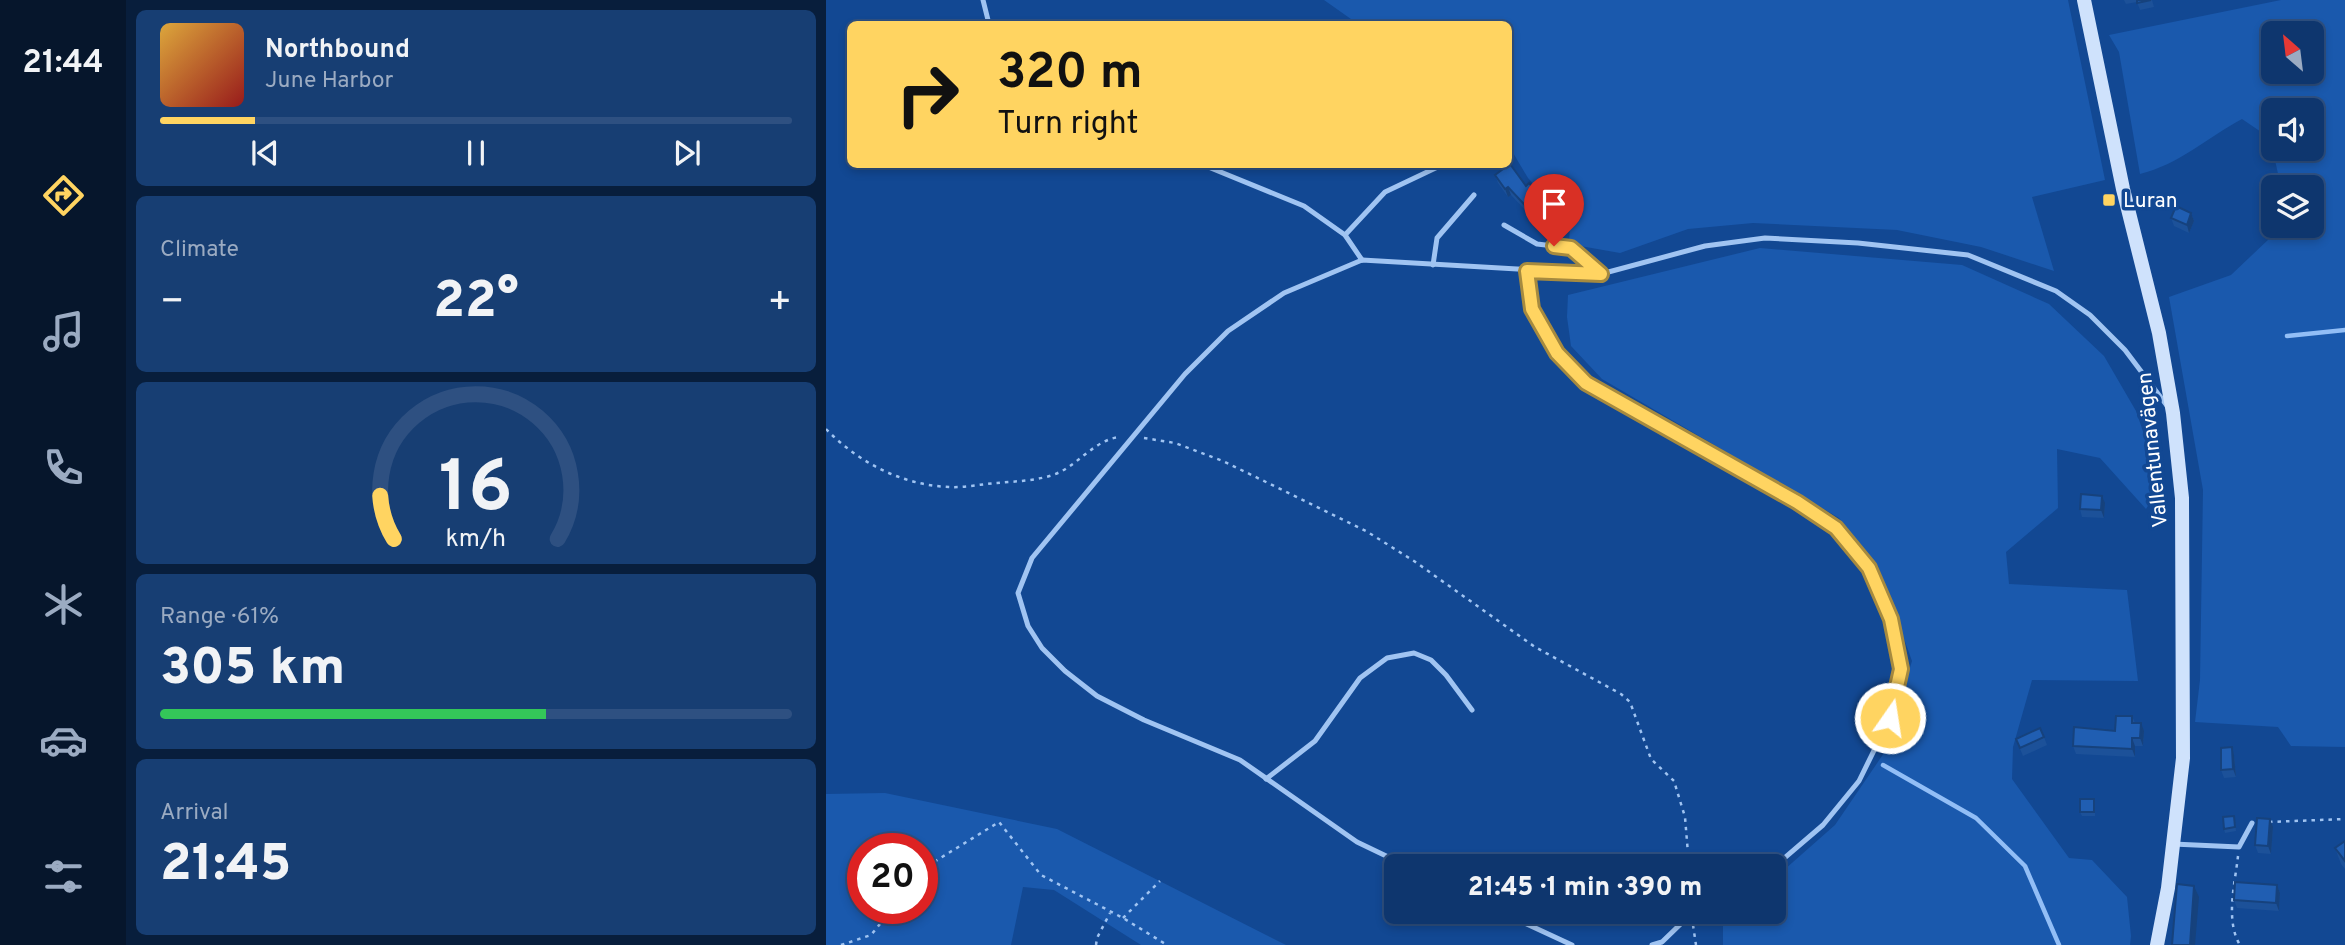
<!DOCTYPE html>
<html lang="en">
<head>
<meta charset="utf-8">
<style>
	:root { --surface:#0e366e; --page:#173e73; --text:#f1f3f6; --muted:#9babc2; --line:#2e5081; --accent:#ffd461 }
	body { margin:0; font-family:Overpass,sans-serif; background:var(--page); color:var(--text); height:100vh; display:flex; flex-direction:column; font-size:26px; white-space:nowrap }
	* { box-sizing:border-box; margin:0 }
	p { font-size:23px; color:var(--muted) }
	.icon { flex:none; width:38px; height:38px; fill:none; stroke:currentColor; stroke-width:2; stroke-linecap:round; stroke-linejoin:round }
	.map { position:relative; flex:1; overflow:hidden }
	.drawer { display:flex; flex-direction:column; gap:10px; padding:10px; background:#081e3c; width:700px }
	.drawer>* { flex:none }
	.guide { position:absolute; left:21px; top:21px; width:665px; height:147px; border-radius:10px; box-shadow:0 4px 10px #0003,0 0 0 2px var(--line); background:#ffd461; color:#111; overflow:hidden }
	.needle { width:46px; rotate:332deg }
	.controls { position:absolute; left:1435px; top:21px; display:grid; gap:14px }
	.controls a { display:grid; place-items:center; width:63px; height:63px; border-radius:10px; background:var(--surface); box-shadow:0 4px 10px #0003,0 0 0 2px var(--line); font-size:35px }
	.speed { position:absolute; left:21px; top:833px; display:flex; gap:14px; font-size:35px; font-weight:700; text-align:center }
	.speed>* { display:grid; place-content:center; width:91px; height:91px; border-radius:50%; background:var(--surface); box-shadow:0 4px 10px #0003,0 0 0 2px var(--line); line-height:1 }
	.speed .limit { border:10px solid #d22; background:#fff; color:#111 }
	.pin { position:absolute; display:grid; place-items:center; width:60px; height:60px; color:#fff; margin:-72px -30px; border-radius:50% 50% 50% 0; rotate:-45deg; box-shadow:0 0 7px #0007 }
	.pin .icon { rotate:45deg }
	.me { position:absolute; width:77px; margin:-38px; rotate:13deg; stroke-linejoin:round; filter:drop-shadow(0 0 5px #0008) }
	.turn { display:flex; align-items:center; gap:24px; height:147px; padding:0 35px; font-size:32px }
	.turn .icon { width:91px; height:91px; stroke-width:2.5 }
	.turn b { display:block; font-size:49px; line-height:60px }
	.big { font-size:52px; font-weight:800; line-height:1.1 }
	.drawer .tile { flex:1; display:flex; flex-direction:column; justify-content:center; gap:10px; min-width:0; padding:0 24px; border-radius:10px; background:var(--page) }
	.drawer .dial { align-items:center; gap:0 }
	.dial svg { height:182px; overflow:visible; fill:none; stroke:var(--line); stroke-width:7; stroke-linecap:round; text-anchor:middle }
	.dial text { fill:var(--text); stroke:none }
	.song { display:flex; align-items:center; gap:21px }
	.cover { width:84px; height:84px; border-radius:10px; background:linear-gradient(135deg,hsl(40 70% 55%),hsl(0 70% 35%)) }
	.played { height:7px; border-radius:4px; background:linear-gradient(90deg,var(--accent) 15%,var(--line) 15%) }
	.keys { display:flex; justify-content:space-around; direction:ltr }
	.heat { display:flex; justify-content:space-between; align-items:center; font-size:38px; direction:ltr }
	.charge { height:10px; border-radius:5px; background:linear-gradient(90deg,#34c759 61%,var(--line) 0) }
	.trip { position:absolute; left:558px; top:854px; width:402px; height:70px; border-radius:10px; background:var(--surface); box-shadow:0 4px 10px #0003,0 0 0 2px var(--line); font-weight:800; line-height:70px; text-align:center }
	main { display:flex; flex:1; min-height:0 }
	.menu { display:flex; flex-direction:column; width:126px; justify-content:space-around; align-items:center; background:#06162c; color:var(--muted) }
	.menu .icon { width:49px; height:49px }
	.menu .current { color:var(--accent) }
	.menu b { font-size:32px; color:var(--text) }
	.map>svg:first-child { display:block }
	.green { fill:#1a59ad; fill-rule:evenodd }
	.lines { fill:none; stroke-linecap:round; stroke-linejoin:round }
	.stream { stroke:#92bef6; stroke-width:4.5 }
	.path { stroke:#a0c4f2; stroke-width:2.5; stroke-dasharray:3.5 5; stroke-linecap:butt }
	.lane { stroke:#a0c4f2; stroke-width:5 }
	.secondary { stroke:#cfe2fc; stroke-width:14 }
	.wall { fill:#1c5199 }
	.shaded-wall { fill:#16427d }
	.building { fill:#205eb2; stroke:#16427d; stroke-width:2 }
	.route-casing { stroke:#a68a3f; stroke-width:18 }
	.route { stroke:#ffd461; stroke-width:12 }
	.poi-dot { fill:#ffd461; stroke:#124893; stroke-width:2.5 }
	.labels { text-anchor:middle; stroke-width:7; stroke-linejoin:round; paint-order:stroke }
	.poi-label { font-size:21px; fill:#fff; stroke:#124893; text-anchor:start }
	.street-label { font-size:21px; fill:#fff; stroke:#124893 }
</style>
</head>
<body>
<main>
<nav class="menu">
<b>21:44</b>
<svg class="icon current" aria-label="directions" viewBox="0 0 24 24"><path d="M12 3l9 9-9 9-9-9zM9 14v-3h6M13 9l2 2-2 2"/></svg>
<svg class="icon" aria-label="music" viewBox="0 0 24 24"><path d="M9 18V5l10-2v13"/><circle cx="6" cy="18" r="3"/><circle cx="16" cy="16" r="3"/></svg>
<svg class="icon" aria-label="phone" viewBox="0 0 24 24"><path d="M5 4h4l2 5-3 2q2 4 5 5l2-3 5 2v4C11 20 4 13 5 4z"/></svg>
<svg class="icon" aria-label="climate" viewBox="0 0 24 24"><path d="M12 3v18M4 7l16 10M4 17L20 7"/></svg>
<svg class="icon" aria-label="car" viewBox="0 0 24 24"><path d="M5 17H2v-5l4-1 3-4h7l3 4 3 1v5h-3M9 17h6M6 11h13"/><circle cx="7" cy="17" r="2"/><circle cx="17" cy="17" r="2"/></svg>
<svg class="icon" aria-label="filters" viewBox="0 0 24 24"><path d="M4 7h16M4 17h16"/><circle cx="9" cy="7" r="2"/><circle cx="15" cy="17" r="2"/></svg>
</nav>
<section class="drawer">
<div class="tile">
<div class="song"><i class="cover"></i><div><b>Northbound</b><p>June Harbor</p></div></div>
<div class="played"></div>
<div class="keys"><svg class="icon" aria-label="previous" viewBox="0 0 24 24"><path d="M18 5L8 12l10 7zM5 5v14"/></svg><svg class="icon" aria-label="pause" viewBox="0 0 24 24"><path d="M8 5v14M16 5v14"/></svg><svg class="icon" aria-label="next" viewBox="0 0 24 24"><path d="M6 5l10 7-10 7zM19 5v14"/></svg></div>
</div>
<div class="tile"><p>Climate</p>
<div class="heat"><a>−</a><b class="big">22°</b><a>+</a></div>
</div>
<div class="tile dial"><svg viewBox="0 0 100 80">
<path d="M14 69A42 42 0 1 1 86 69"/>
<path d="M14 69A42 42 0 0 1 8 50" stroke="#ffd461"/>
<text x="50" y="56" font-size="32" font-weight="700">16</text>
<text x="50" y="72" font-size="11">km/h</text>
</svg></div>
<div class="tile"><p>Range · 61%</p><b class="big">305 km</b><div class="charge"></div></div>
<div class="tile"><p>Arrival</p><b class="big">21:45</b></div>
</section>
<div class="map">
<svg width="1519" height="945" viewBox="0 0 1519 945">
	<rect width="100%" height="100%" fill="#124893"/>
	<!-- green -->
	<g class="green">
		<path d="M498 0H1242L1279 180 1206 197 1228 271 1155 247 1071 230 927 223 862 229 794 253 743 244 744 224 702 178 683 146 682 24H532Z"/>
		<path d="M1455 0H1519V747L1465 746 1452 727 1369 722 1374 680 1377 490 1343 297 1405 275 1444 238 1447 224V226H1486V187H1455L1444 138 1416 119C1382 137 1352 165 1314 174L1293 52 1283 35ZM1447 33H1486V72H1447ZM1447 110H1486V149H1447Z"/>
		<path d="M934 248 1136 265 1223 304 1278 356 1310 411 1335 484 1320 509 1274 458 1231 449 1232 508 1180 552 1183 584 1301 590 1312 681 1206 680 1187 747 1186 779 1243 858 1266 860 1301 897 1305 936 1304 945H897V912H948L949 878 1009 825 1058 753 1086 661 1052 566 1013 518 776 379 745 346 741 317 742 295Z"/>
		<path d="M59 793 231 829 460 945H315L228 890 197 887 185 945H0V794ZM37 849H96V908H37Z"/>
	</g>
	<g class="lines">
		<!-- stream -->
		<g class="stream">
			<path d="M1461 336 1519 330"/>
			<path d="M1057 765 1150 818 1199 866 1233 945"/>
		</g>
		<!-- path -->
		<g class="path">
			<path d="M0 429C32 462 75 485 123 487 138 488 155 484 171 483 191 481 215 481 234 472 254 462 271 439 294 437"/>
			<path d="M318 438 349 443 397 461 540 531 588 561 709 647 795 694 804 702 825 759 848 781 859 817 863 866"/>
			<path d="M1443 822 1519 819"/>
			<path d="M1412 856C1409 884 1399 920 1414 945"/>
			<path d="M96 873 103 865 173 822 215 875 297 918 341 945"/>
			<path d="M297 918 334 881"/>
			<path d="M867 925 870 945"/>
			<path d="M15 945 45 935 67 908"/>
			<path d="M270 945 271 938 284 913"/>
		</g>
		<!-- lane -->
		<g class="lane">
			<path d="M157 0 163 24"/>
			<path d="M375 164 478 206 519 235 536 260"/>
			<path d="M678 225 711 244 745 248 775 274"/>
			<path d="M519 235 559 192 618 164"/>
			<path d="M607 265 611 238 648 195"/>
			<path d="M701 271 706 309 731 353 760 383 971 502 1010 529 1043 568 1065 619 1075 669 1064 718 1033 781 997 825 948 867"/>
			<path d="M440 779 489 741 534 678 561 658 588 653 605 660 620 675 646 710"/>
			<path d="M1347 844 1413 847 1426 823"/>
			<path d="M581 866 531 842 414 760 318 720 271 696 239 671 216 648 202 626 192 593 206 558 359 374 402 331 458 293 536 260 775 274 879 246 939 238 1032 243 1142 255 1230 291 1264 315 1299 350 1342 407"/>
			<path d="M675 912 746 945"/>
			<path d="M826 945 836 942 867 912"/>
		</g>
		<!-- secondary -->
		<path class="secondary" d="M1258 0 1297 189 1333 333 1347 413 1356 498 1357 758 1342 888 1331 945"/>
	</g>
	<!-- wall -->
	<g class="wall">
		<path d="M1298 0H1326L1328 7 1314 10 1311 2 1300 4Z"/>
		<path d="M669 175 700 186 729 214 715 227 685 195 682 197 672 183Z"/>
		<path d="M1365 213 1368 221 1363 233 1348 226 1345 218Z"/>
		<path d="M1279 503 1278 518 1256 517 1254 509Z"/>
		<path d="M1306 716 1309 723 1318 731 1317 746H1309V757L1250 754 1247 746 1289 731Z"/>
		<path d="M1218 737 1221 745 1197 756 1190 739Z"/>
		<path d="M1406 747 1408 755 1410 777 1398 778 1395 770Z"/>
		<path d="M1269 803V816H1256L1254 812Z"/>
		<path d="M1408 816 1410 831 1399 833 1398 829Z"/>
		<path d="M1447 827 1445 854 1432 853 1429 845Z"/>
		<path d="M1519 841V869L1515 864 1509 848Z"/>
		<path d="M1451 885 1454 893 1453 911 1411 908 1408 900Z"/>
	</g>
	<!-- shaded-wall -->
	<g class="shaded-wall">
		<path d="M682 187 685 195 682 197 679 189Z"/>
		<path d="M726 207 729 214 715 227 712 219Z"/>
		<path d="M1365 213 1368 221 1363 233 1361 225Z"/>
		<path d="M1276 496 1279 503 1278 518 1275 510Z"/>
		<path d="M1315 723 1318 731 1317 746 1314 738Z"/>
		<path d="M1306 738 1309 746V757L1306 749Z"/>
		<path d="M1406 747 1408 755 1410 777 1407 769Z"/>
		<path d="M1444 819 1447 827 1445 854 1442 846Z"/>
		<path d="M1451 885 1454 893 1453 911 1450 903Z"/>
		<path d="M1368 886 1373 897 1369 945H1364Z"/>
	</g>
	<!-- building -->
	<g class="building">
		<path d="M1311 0H1325L1311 3Z"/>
		<path d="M684 164 700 186 703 183 726 207 712 219 682 187 679 189 669 175Z"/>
		<path d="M1350 206 1365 213 1361 225 1345 218Z"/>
		<path d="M1255 494 1276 496 1275 510 1254 509Z"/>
		<path d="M1290 716H1306V723H1315L1314 738H1306V749L1247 746 1248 727 1289 731Z"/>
		<path d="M1214 728 1218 737 1194 748 1190 739Z"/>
		<path d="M1406 747 1407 769 1395 770V748Z"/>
		<rect x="1254" y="799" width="14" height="13"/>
		<path d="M1408 816 1409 827 1398 829 1397 817Z"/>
		<path d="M1431 818 1444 819 1442 846 1429 845Z"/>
		<path d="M1519 841V861L1509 848Z"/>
		<path d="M1409 882 1451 885 1450 903 1408 900Z"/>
		<path d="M1351 884 1368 886 1364 945H1346Z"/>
	</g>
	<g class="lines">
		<!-- route casing -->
		<g class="route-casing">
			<path id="route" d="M728 246 745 248 775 274 701 271 706 309 731 353 760 383 971 502 1010 528 1043 568 1065 619 1075 669 1064 718"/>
		</g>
		<!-- route -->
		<use href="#route" class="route"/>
	</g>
	<!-- markers -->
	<rect class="poi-dot" x="1276" y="193" width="14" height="14" rx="3.5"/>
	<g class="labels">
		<!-- poi labels -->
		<g class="poi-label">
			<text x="1297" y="207">Luran</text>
		</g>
		<!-- street labels -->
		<g class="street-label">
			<text transform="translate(1326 450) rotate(-96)" y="7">Vallentunavägen</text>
		</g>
	</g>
</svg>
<div class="controls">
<a><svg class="needle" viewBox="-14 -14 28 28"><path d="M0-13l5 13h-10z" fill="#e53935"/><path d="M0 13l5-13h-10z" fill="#9babc2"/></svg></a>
<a><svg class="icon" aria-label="sound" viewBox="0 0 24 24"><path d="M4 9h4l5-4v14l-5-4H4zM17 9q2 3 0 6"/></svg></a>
<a><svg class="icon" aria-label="layers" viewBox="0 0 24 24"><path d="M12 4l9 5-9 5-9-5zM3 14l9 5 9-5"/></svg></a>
</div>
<div class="speed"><div class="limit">20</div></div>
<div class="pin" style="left:728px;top:246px;background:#d93025"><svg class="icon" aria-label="arrive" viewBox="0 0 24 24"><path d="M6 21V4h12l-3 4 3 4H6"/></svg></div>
<svg class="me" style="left:1064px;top:718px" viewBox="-20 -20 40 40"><circle r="17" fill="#ffd461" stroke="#fff" stroke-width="3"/><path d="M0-11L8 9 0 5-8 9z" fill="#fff"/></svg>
<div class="trip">21:45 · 1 min · 390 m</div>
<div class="guide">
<div class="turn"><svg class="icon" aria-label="right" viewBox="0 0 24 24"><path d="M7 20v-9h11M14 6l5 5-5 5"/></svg><div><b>320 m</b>Turn right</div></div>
</div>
</div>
</main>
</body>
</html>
